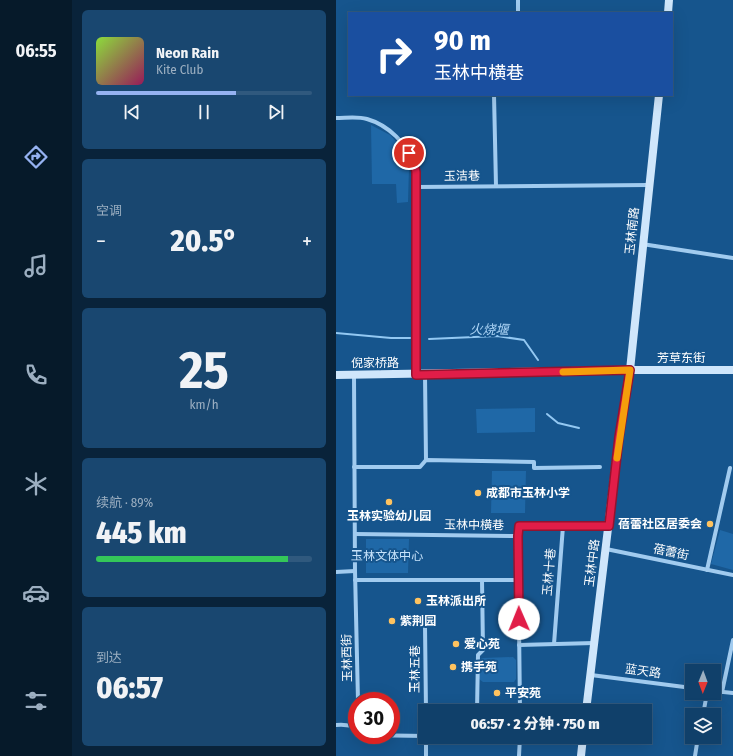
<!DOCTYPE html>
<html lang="zh">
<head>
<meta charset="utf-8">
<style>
	:root { --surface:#10406a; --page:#194770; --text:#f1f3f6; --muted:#9cafc1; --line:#30597e; --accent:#95b2f1 }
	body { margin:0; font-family:"Fira Sans Condensed","Noto Sans SC",sans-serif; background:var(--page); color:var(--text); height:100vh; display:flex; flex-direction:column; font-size:15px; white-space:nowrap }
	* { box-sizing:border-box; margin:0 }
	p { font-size:13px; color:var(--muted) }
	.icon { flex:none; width:22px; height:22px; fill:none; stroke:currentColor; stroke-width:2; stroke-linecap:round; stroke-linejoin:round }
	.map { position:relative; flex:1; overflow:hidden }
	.drawer { display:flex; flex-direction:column; gap:10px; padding:10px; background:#09233a; width:264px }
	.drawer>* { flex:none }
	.hud { position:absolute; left:12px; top:12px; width:325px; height:84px; border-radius:0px; box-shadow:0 4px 16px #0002,0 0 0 1px var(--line); background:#1a4fa0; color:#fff; overflow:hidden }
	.needle { width:26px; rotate:181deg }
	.tools { position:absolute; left:349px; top:664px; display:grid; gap:8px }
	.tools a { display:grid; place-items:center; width:36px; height:36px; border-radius:0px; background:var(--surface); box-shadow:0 4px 16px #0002,0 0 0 1px var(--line); font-size:20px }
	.speed { position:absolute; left:12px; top:692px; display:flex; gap:8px; font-size:20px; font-weight:700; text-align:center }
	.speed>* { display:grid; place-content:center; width:52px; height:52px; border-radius:50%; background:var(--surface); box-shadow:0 4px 16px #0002,0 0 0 1px var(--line); line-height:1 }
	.speed .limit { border:6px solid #d22; background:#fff; color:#111 }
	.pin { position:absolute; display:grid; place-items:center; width:34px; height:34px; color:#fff; margin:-17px; border:2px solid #fff; border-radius:50%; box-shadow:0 1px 4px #0007 }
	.me { position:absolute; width:44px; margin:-22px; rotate:359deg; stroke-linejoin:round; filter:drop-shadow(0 0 3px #0008) }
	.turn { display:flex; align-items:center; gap:14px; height:84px; padding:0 20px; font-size:18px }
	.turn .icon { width:52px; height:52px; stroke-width:2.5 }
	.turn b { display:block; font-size:28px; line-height:34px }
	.big { font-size:30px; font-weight:800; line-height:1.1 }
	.drawer .tile { flex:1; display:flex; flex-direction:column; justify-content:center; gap:6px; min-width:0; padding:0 14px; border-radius:6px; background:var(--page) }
	.drawer .dial { align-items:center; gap:0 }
	.dial b { font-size:52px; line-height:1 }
	.song { display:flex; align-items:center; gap:12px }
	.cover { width:48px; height:48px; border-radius:6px; background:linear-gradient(135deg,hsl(90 70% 55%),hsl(330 70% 35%)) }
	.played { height:4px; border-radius:2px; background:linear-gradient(90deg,var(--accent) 65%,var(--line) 65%) }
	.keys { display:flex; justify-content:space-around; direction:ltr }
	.heat { display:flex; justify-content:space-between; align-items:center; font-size:22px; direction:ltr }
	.charge { height:6px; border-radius:3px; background:linear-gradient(90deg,#34c759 89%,var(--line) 0) }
	.trip { position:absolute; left:82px; top:704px; width:234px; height:40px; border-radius:0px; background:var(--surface); box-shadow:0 4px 16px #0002,0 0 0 1px var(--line); font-weight:800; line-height:40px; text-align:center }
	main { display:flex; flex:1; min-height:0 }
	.tabs { display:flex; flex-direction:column; width:72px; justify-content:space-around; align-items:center; background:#061a2a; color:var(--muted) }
	.tabs .icon { width:28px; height:28px }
	.tabs .on { color:var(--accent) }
	.tabs b { font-size:18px; color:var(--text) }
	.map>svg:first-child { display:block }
	.green { fill:#1f68a7 }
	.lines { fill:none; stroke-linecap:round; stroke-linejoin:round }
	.stream { stroke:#93c8f2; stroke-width:2 }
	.street { stroke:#a1cbef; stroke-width:4 }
	.secondary { stroke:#cfe6fb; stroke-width:8 }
	.route-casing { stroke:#92132f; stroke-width:10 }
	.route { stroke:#e11d48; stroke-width:7 }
	.slow { stroke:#f59e0b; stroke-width:7 }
	.poi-dot { fill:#ffc35f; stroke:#16558d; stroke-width:1.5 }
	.labels { text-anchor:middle; stroke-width:4; stroke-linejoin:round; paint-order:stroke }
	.street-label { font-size:12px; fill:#fff; stroke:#16558d }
	.poi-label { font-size:12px; font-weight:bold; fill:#fff; stroke:#16558d; text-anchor:start }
	.park-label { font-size:12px; fill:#c7e3fb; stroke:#16558d }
	.water-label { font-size:13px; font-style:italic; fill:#add5f6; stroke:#16558d }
</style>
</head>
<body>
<main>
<nav class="tabs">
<b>06:55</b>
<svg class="icon on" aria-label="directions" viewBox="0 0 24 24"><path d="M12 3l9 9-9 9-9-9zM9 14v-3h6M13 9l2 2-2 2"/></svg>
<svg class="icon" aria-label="music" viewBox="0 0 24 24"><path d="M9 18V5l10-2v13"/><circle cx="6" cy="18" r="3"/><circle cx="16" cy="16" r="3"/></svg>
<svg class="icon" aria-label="phone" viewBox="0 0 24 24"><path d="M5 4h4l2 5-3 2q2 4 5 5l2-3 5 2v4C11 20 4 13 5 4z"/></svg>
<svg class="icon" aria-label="climate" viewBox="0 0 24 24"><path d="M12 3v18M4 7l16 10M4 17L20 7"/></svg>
<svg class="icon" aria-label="car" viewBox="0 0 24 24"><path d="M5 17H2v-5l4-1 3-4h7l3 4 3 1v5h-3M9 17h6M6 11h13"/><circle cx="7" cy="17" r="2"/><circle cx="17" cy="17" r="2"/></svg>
<svg class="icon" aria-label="filters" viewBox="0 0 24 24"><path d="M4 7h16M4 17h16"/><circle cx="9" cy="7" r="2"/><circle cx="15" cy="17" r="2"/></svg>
</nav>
<section class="drawer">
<div class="tile">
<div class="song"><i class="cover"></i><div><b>Neon Rain</b><p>Kite Club</p></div></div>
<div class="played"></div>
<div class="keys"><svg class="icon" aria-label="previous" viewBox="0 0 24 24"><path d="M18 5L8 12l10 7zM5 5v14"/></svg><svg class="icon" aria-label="pause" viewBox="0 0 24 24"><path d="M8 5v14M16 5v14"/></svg><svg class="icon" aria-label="next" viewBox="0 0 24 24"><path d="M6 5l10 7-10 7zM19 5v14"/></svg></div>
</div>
<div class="tile"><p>空调</p>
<div class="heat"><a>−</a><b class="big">20.5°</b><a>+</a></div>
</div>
<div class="tile dial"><b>25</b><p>km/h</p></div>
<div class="tile"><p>续航 · 89%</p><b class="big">445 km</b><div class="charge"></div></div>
<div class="tile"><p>到达</p><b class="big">06:57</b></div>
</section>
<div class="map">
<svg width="397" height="756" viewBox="0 0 397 756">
	<rect width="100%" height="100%" fill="#16558d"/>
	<!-- green -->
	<g class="green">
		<path d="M35 125 54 135 69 151 73 168 72 202 61 203 60 184H36Z"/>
		<path d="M199 408V432L141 433 140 409Z"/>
		<path d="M156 471H190L189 513H155Z"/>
		<path d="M384 530 397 534V570L375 564Z"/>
		<path d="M30 539H73L72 573H30Z"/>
		<path d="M177 657 180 660V679L178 682H147L143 679V661L146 658Z"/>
	</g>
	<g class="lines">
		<!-- stream -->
		<g class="stream">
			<path d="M0 333 55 338H74"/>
			<path d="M93 339 161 336 188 340 202 360"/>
			<path d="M211 414 222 423 243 428"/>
		</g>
		<!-- street -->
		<g class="street">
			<path d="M180 13 182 12V0"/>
			<path d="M158 95 160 186"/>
			<path d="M0 118C10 118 21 116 31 119 52 125 72 144 78 165 80 172 80 179 80 187"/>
			<path d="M306 244 397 258"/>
			<path d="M18 375 19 571 22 701"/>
			<path d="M80 375V187L312 185"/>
			<path d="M89 375 90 460"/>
			<path d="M18 467H84L90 460 198 462V468L264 467"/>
			<path d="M19 534 182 536 183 526H272"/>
			<path d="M182 536 184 711"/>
			<path d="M270 549 397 575"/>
			<path d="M371 570 394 468"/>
			<path d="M0 572 19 571"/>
			<path d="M19 580H182"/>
			<path d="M89 626 90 711"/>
			<path d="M218 644 227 526"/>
			<path d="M183 645 258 643"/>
			<path d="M255 675 356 688"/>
			<path d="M378 691 397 693"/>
			<path d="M386 692 397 640"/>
			<path d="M141 711 142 655 147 650 146 580"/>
			<path d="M367 715 371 693"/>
			<path d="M0 725C8 724 14 725 21 728"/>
			<path d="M26 735 89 736"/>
			<path d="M90 756V737"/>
			<path d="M183 756 184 737"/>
			<path d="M359 756 362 737"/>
		</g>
		<!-- secondary -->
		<g class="secondary">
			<path d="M332 13 333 0"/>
			<path d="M0 375 294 370H397"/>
			<path d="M250 711 283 437 294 370 323 95"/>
			<path d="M245 756 247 737"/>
		</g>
	</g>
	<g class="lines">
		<!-- route casing -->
		<g class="route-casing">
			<path id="route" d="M73 153 78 164 80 172V375L294 370 283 437 273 526H183L182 536 183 619"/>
		</g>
		<!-- route -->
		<use href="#route" class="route"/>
		<!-- slow -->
		<path class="slow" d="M227 372 294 370 281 458"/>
	</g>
	<!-- markers -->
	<g class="poi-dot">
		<circle cx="142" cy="493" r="4"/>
		<circle cx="53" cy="502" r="4"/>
		<circle cx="374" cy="524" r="4"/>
		<circle cx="82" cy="601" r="4"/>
		<circle cx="56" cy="621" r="4"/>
		<circle cx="120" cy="644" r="4"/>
		<circle cx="117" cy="667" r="4"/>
		<circle cx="161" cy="693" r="4"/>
	</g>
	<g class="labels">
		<!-- street labels -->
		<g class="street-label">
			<text transform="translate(126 176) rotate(-1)" y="4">玉洁巷</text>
			<text transform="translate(296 231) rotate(-84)" y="4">玉林南路</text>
			<text x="345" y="362">芳草东街</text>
			<text x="39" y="367">倪家桥路</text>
			<text transform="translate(138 525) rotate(1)" y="4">玉林中横巷</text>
			<text transform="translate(335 552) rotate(12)" y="4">蓓蕾街</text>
			<text transform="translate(256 563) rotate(-83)" y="4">玉林中路</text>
			<text transform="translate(213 572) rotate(-85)" y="4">玉林十巷</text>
			<text transform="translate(11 658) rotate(-91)" y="4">玉林西街</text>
			<text transform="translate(79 669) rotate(-90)" y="4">玉林五巷</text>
			<text transform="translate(307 671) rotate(8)" y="4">蓝天路</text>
		</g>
		<!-- poi labels -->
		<g class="poi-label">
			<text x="150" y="497">成都市玉林小学</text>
			<text x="53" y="520" text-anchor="middle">玉林实验幼儿园</text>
			<text x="366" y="528" text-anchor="end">蓓蕾社区居委会</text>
			<text x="90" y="605">玉林派出所</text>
			<text x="64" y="625">紫荆园</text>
			<text x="128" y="648">爱心苑</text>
			<text x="125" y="671">携手苑</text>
			<text x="169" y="697">平安苑</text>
		</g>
		<!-- park labels -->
		<g class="park-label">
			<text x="51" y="560">玉林文体中心</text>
		</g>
		<!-- water labels -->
		<g class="water-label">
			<text transform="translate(153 329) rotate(1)" y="5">火烧堰</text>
		</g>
	</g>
</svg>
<div class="tools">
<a><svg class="needle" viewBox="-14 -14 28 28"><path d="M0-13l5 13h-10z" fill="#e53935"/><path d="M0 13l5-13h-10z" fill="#9cafc1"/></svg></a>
<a><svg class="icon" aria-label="layers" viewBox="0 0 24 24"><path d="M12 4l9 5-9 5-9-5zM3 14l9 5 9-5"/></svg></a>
</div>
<div class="speed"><div class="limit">30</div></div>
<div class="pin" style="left:73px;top:153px;background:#d93025"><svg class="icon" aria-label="arrive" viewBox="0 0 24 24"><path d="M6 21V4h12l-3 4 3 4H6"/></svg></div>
<svg class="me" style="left:183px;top:619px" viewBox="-20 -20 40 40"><circle r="19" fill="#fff"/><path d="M0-13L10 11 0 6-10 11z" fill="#e11d48"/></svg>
<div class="trip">06:57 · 2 分钟 · 750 m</div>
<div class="hud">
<div class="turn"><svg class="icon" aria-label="right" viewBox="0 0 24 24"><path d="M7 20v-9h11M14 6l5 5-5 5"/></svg><div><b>90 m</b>玉林中横巷</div></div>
</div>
</div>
</main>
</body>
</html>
